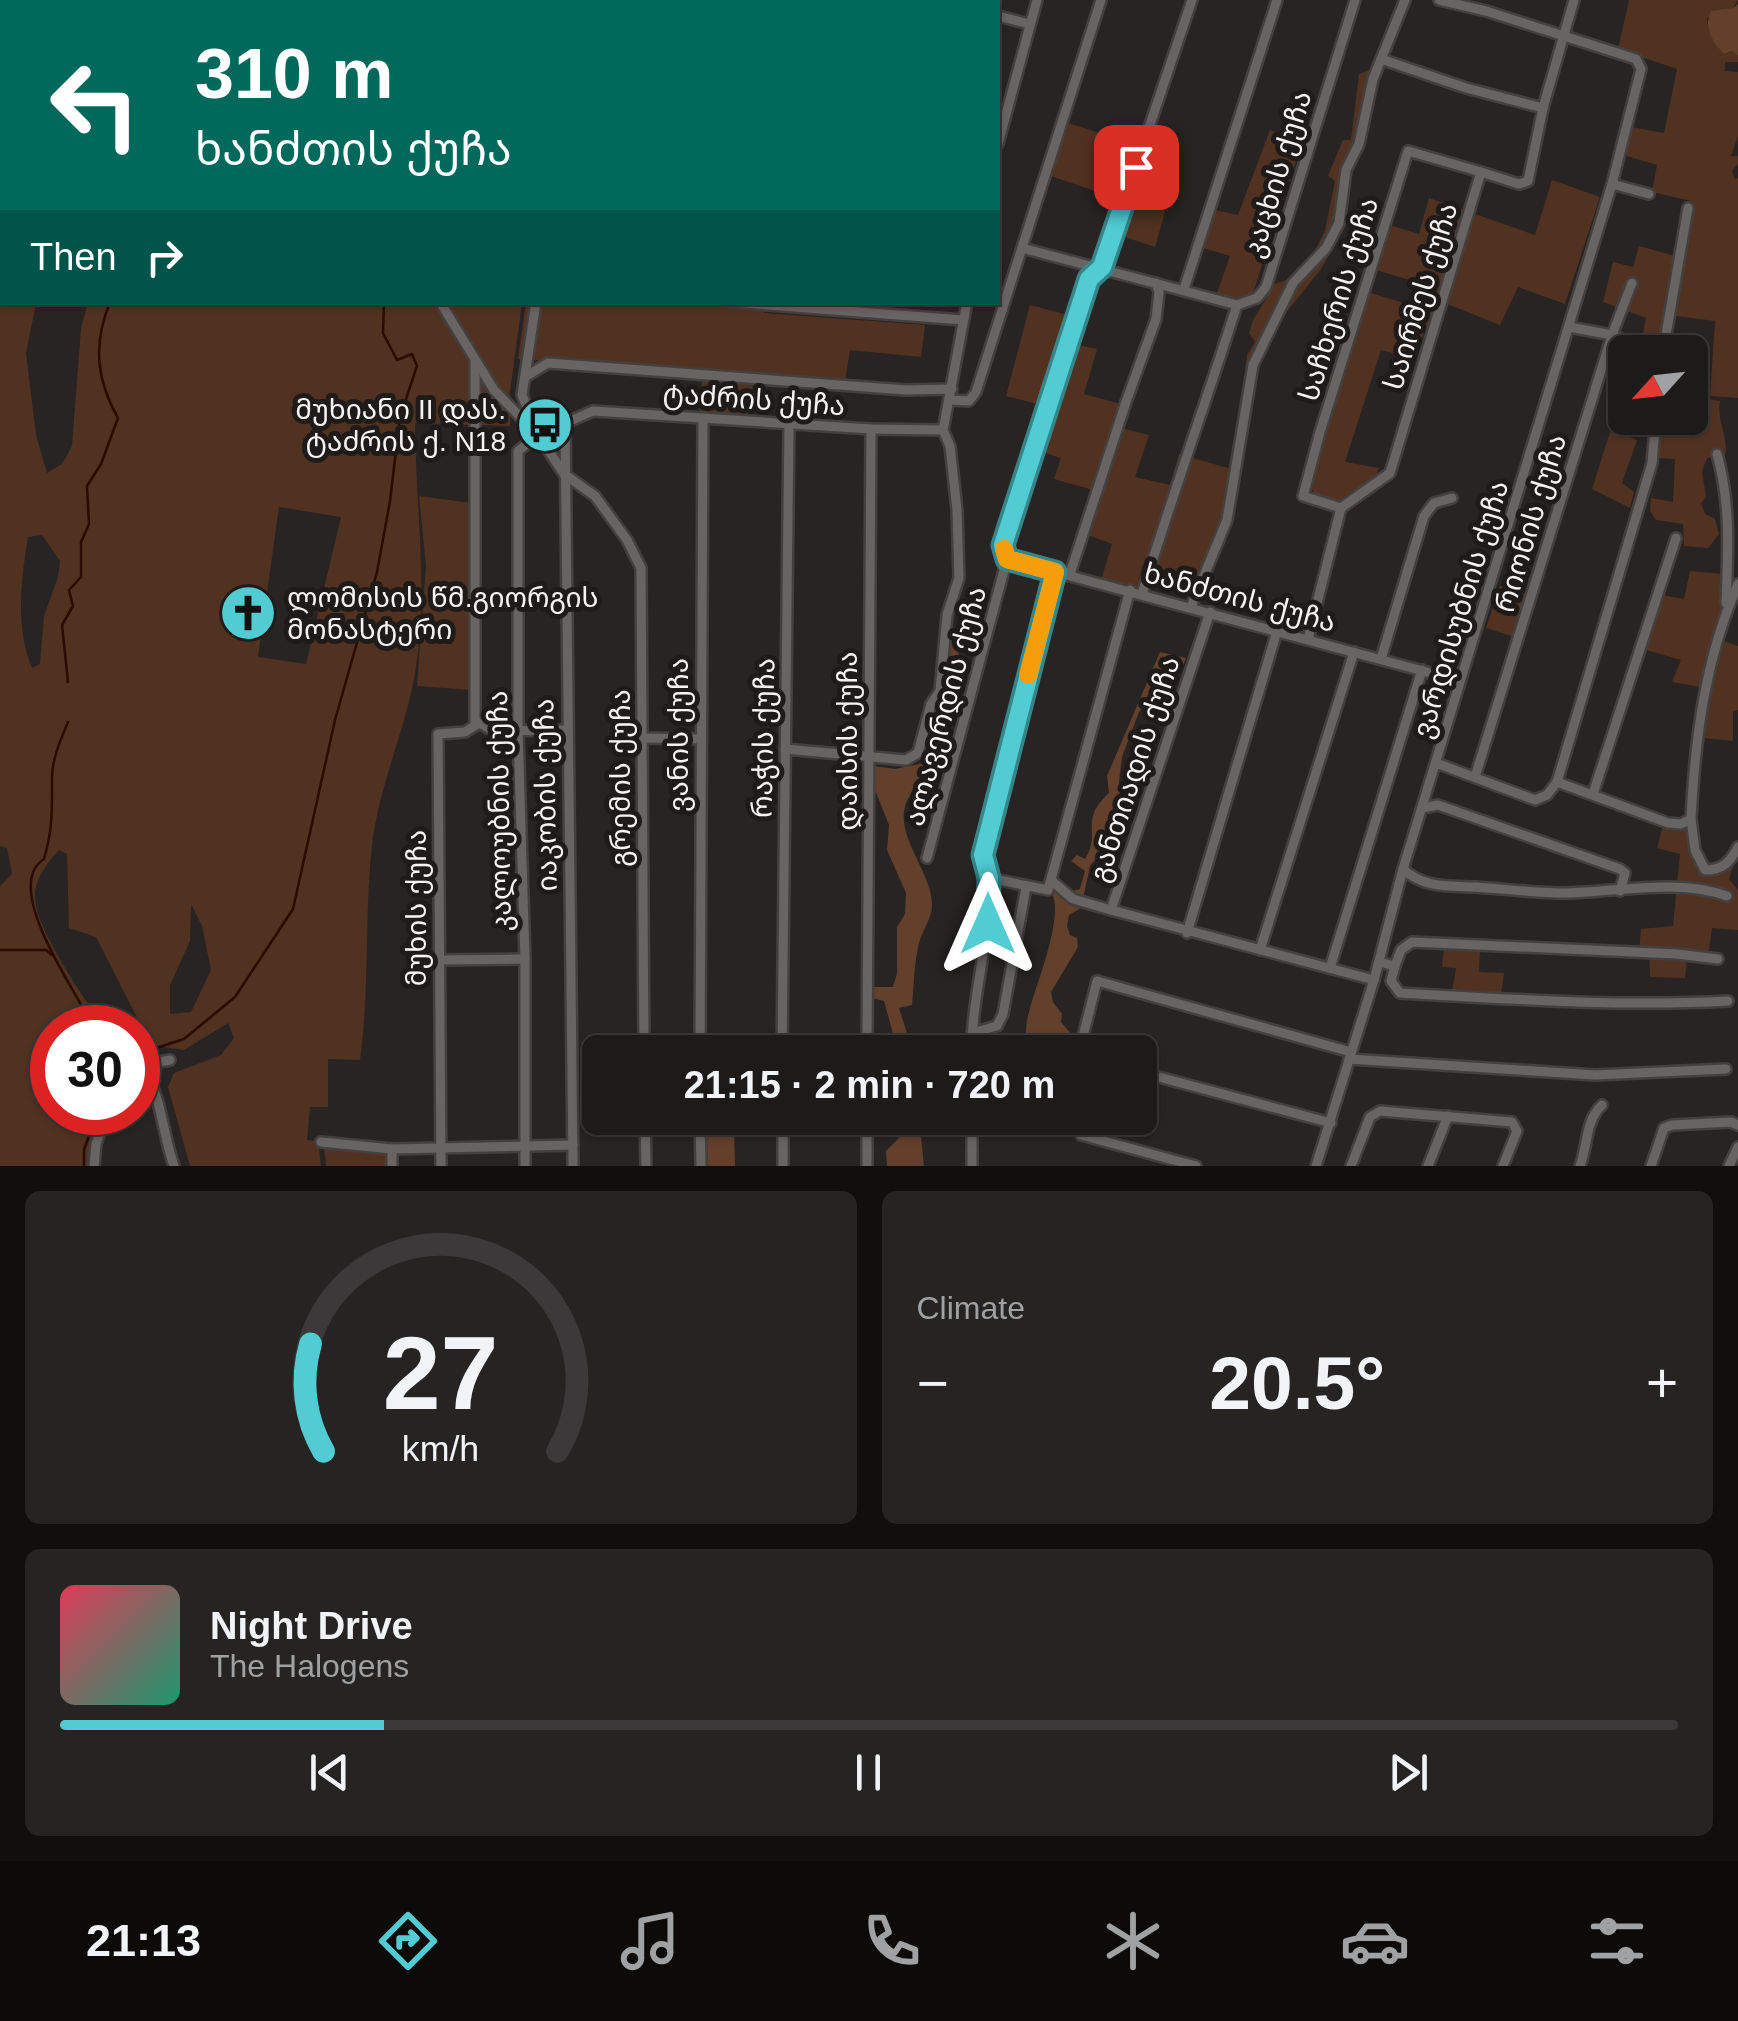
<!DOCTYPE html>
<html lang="en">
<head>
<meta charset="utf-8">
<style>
	:root { --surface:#1d1b1a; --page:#252423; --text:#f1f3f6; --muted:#a0a1a2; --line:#3b3939; --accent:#51ccd3 }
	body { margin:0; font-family:Arial,"Noto Sans Georgian",sans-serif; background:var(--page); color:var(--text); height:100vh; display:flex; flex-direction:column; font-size:38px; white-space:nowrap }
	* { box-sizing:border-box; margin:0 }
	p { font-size:32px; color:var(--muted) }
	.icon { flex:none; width:55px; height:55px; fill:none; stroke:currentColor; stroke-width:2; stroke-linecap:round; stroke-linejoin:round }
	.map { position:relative; height:1166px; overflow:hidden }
	.sheet { display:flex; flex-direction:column; gap:25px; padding:25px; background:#100f0e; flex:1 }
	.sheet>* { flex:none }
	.banner { position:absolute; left:0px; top:0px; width:1000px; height:305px; box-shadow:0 2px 8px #0004,0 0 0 2px var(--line); background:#00695c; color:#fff; overflow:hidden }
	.needle { width:65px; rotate:243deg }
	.controls { position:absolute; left:1608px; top:335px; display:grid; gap:20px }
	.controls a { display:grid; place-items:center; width:100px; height:100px; border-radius:15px; background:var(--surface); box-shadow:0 2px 8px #0004,0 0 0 2px var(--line); font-size:50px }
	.speed { position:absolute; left:30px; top:1005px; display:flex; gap:20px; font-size:50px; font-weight:700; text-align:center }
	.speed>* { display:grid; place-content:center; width:130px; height:130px; border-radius:50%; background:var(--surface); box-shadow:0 2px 8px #0004,0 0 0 2px var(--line); line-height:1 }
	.speed .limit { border:15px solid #d22; background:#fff; color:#111 }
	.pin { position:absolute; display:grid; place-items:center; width:85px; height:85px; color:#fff; margin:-42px; border-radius:20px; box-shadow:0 5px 15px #0006 }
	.me { position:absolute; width:110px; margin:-55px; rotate:0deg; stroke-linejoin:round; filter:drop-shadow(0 0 8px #0008) }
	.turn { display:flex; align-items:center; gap:35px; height:210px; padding:0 30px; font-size:45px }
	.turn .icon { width:130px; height:130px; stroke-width:2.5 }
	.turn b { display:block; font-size:70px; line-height:85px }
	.then { display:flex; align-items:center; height:95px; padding:0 30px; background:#0003; gap:20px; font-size:38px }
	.big { font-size:75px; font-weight:800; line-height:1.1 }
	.sheet .card { flex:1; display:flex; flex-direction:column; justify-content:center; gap:15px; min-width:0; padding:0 35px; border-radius:15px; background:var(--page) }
	.sheet .dial { align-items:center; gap:0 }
	.dial svg { height:260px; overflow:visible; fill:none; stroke:var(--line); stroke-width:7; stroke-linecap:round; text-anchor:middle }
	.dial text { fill:var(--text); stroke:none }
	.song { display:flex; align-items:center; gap:30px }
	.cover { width:120px; height:120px; border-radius:15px; background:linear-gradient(135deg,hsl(350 70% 55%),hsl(160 70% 35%)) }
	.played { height:10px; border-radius:5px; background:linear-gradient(90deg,var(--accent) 20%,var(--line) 20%) }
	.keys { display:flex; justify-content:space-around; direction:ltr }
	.heat { display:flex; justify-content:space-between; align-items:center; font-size:55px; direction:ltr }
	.sheet .tiles { flex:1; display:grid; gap:25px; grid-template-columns:1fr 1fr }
	.card:last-child { grid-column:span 2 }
	.trip { position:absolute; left:582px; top:1035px; width:575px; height:100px; border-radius:15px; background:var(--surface); box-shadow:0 2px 8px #0004,0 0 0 2px var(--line); font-weight:800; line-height:100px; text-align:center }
	.menu { display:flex; height:160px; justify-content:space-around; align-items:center; background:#0c0b0a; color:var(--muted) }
	.menu .icon { width:70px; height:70px }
	.menu .on { color:var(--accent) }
	.menu b { font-size:45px; color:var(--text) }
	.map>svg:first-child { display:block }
	.green { fill:#513221; fill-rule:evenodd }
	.forest { fill:#62402c }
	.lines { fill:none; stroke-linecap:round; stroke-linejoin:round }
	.stream { stroke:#290b00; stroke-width:2.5 }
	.minor-casing { stroke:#43403f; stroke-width:14 }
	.minor { stroke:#686462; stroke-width:9 }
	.route-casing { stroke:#358589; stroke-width:25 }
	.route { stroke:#51ccd3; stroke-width:18 }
	.slow { stroke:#f59e0b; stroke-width:18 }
	.labels { text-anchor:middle; stroke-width:10; stroke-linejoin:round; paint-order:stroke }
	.street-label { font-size:28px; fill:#f6f4f3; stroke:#1e1b19 }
	.poi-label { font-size:28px; fill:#f6f4f3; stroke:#1e1b19; text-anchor:end }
</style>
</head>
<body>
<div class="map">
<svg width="1738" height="1166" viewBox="0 0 1738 1166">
	<rect width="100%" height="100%" fill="#272423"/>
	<!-- green -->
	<g class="green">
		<path d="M0 0H332L2 2V302L36 303 26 353 36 435 47 473 62 464 72 446 81 328 88 303H434L510 410V426L415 423C415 502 428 581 417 660 409 724 379 782 372 846 364 917 370 989 360 1060L328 1059V1107H310L307 1140 318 1141 321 1166H190L168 1087 174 1073 221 1055 234 1038 228 1023 184 1050 151 1045 96 937 69 928 67 854 59 850C47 863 35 878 35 897 35 929 85 998 103 1027L52 1028V1112L102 1113 90 1150V1166H0V886L12 874 7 848 0 846ZM279 507 341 517 306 664 258 657ZM42 535 60 561 58 577 44 616 40 664 32 668C15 627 21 580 28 537ZM191 904 202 926 211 970 191 1012 170 1014V985L190 941Z"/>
		<path d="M1629 0H1738L1733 8 1707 18C1707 32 1714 44 1724 54L1732 51 1738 56V62H1725V71L1738 72V136L1731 156H1738V164L1732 171 1735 179 1738 178V398L1710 396 1715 321 1676 316 1691 201 1652 192 1657 165 1623 155 1631 127 1664 133 1677 69 1618 49Z"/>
		<path d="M1369 70 1373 71 1349 180 1345 227 1321 269 1273 329 1252 384 1245 376 1247 355 1255 342 1249 333 1253 320 1275 284 1291 278 1315 251 1325 230 1335 181 1328 176 1343 140H1351L1359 74Z"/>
		<path d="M1065 122 1134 144 1125 176 1171 191 1155 247 1116 234 1127 202 1048 175Z"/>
		<path d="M1270 130 1302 143 1252 296 1235 299 1217 293 1230 256 1203 248 1215 210 1238 215Z"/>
		<path d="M1552 180 1600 197 1565 304 1518 287 1500 325 1437 300 1414 359 1381 350 1345 462 1379 468 1376 476 1339 501 1317 497 1310 486 1368 292 1420 308 1430 286 1376 270 1390 225 1419 234 1429 198 1535 235Z"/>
		<path d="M1639 246 1675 256 1660 352 1641 344 1646 318 1603 302 1613 262 1633 267Z"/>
		<path d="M446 303H522L509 399 494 381Z"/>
		<path d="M526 303H765L764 313 925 325 921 357 850 350 845 381 754 373 750 416 699 412 703 370 518 359Z"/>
		<path d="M1030 305 1068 315 1063 342 1097 349 1084 394 1121 404 1113 426 1149 435 1135 477 1170 485 1179 454 1231 469 1220 520 1193 585 1143 564 1136 589 1101 580 1112 544 1080 532 1093 490 1054 479 1061 458 1027 447 1041 405 1006 396Z"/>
		<path d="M1703 398 1720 401C1716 421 1729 436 1725 455L1707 458 1702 471 1706 497 1701 503 1705 514 1715 519 1719 534 1708 548 1684 546 1683 524 1656 520 1650 511 1651 498 1673 502 1675 459 1657 458 1661 418H1690V402L1700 404Z"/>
		<path d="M1611 429 1637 440 1622 483 1634 492 1630 508 1592 489Z"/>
		<path d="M419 496 471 503 473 690 417 686 426 566Z"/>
		<path d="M1690 571 1723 574 1724 608 1714 638 1738 646V710L1733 711V741L1693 737 1701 687 1672 682 1681 660 1646 650 1661 595 1684 599Z"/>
		<path d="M1500 586 1529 595 1515 637 1486 628Z"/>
		<path d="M1663 825 1689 826 1695 866 1702 873 1715 874 1734 864 1729 879 1738 890V930L1712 928 1707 964 1687 958 1685 978 1650 977 1649 951H1639L1641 929 1673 926 1680 854 1657 848Z"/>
		<path d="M1444 948 1480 949 1479 972 1504 973 1501 995 1452 992 1456 968 1442 967Z"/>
		<path d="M324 1145 388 1153 389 1166H326Z"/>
	</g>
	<!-- forest -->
	<g class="forest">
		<path d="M1738 4V56L1732 51 1724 54C1712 42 1703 27 1711 11L1733 8Z"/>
		<path d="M949 633 956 635C962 658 957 666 955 688L964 697 962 705 941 704 935 733 938 746 948 753 938 784 921 783C876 822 933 865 932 906 932 918 922 931 919 943 914 963 914 985 912 1005L899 1008 913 1052H898L884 1001 872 998 873 987H893L897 974V927L905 914 906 893 887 850 889 825 875 790V766L895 769 929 762 928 730 936 703 944 694Z"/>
		<path d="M1160 652 1186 658 1165 710 1146 704 1139 712 1122 757 1119 781 1123 800 1109 843 1090 866 1081 908 1069 915 1067 926 1070 935 1077 938 1078 947 1051 992 1053 1002 1062 1014 1061 1022 1072 1035 1073 1044 1066 1052H1025C1026 1039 1025 1024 1029 1012 1036 984 1064 918 1052 893L1060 879 1073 891 1080 889 1085 871 1071 861 1077 855 1085 859C1102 832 1078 821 1109 793L1107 776Z"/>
		<path d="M706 1118H718L723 1127 734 1131 735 1166H708Z"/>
		<path d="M905 1118H919L924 1166H887L886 1151 906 1131Z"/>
	</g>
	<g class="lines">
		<!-- stream -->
		<g class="stream">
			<path d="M12 0V2"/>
			<path d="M193 2V0"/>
			<path d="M496 2 497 0"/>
			<path d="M68 682 62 625 73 606 69 590 81 577V542L89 524 87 486 101 464 118 418C96 379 93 344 110 302"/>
			<path d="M68 722C61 739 52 759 52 777 52 807 53 829 44 859 0 887 78 994 94 1028"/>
			<path d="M0 950H46L52 955"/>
			<path d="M138 1074 156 1048 184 1039 235 997 293 909 335 720 377 572 390 501 400 417 417 366 412 354 397 360 383 333 384 302"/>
			<path d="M84 1166V1150L97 1112"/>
		</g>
		<!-- minor casing -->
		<g class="minor-casing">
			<g id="minor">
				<path d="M937 0 947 2"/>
				<path d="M634 2 635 0"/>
				<path d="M998 16 1029 24"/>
				<path d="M1381 59 1466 88 1543 108"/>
				<path d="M998 144 1037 0"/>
				<path d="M1612 184 1649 194"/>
				<path d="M1022 248 1237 305 1257 298 1266 287 1355 0"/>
				<path d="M1184 289 1277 0"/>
				<path d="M440 302 494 390 538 435 564 474 595 496 627 540 641 568 644 1052"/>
				<path d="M731 302 963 320"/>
				<path d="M1569 327 1612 335 1651 352"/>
				<path d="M1663 352 1688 208"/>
				<path d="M525 377 548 363 906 390 952 389"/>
				<path d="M950 400 969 401 976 392 1101 0"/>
				<path d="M565 423 573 1166"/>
				<path d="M535 427 522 395 536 302"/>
				<path d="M1717 454C1731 504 1728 552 1726 603"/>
				<path d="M1341 508 1303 496 1320 432 1408 151 1481 172"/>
				<path d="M1007 559 1460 681"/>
				<path d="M1070 574 1126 402 1156 319 1159 292 1156 283"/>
				<path d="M1142 594C1172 496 1206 402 1237 305"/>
				<path d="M1191 607 1227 520 1253 365 1293 283 1326 248 1339 223 1346 170 1359 144 1373 79 1405 0"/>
				<path d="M1210 612 1111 910 1374 980"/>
				<path d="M1308 639 1341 508 1390 473 1481 172 1519 184 1528 181 1543 108 1574 0"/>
				<path d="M1381 659 1424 516 1434 503 1452 498"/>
				<path d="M475 724V362"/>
				<path d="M643 738 700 739"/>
				<path d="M785 749 906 760 918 753 931 704 940 691 947 615 959 578 957 510 950 446 943 430 967 302"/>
				<path d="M1436 763 1535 800 1547 795 1557 782 1668 823 1681 824 1691 819C1695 739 1705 658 1738 584"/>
				<path d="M1475 777 1612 335 1632 283"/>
				<path d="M1557 782 1652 463 1656 418"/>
				<path d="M1593 794 1676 538"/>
				<path d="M1422 808 1438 805 1620 869 1625 873 1620 891"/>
				<path d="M1691 819 1695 850 1705 870C1723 870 1730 862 1738 847"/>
				<path d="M927 858 1007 559 1003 545 1089 279 1102 267 1192 0"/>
				<path d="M1403 869C1423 888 1448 886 1475 887 1505 889 1536 893 1567 893 1617 892 1679 878 1727 896"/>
				<path d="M989 878 1048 890 1130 590"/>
				<path d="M1052 881 1073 899 1111 910"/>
				<path d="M1187 933 1277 631"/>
				<path d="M1260 950 1354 652"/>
				<path d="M438 960 525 959"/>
				<path d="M1379 962 1395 966 1391 981 1400 993C1510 999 1618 1007 1728 1001"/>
				<path d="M1395 966 1401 950 1412 942 1677 954 1718 959"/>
				<path d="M1330 968 1422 670"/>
				<path d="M972 1033 997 1026 1003 1014 1026 887"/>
				<path d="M700 1052 703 418"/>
				<path d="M782 1052 789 424"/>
				<path d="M867 1052 871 429"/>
				<path d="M972 1052C971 986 999 921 983 855L1055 572"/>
				<path d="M1079 1052 1097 981 1351 1052"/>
				<path d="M1349 1059 1595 1075 1726 1069"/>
				<path d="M146 1072C162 1101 163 1135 174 1166"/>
				<path d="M1140 1072 1331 1123"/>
				<path d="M138 1084 154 1063 170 1060"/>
				<path d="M645 1118 646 1166"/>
				<path d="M700 1118 701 1166"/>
				<path d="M783 1118V1166"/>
				<path d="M972 1118V1166"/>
				<path d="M1085 1118 1081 1135 1196 1166"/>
				<path d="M321 1142 392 1149 573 1145"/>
				<path d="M392 1149V1166"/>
				<path d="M94 1166 96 1144 107 1112"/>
				<path d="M441 1166 438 734 465 732 479 723 494 731 566 730"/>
				<path d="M525 1166V959L518 732V451L538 435 593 411 871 429 943 430"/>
				<path d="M867 1166V1118"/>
				<path d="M1316 1166 1374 980 1403 869 1612 184 1641 69 1636 59 1486 11 1439 0"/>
				<path d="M1351 1166 1370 1117 1380 1111 1512 1122 1517 1131 1503 1166"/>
				<path d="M1428 1166 1448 1116"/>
				<path d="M1580 1166C1588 1145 1585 1121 1602 1105"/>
				<path d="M1651 1166 1664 1128 1672 1125 1731 1122 1738 1125"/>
				<path d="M1729 1166 1738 1147"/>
			</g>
		</g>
		<!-- minor -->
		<use href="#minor" class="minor"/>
	</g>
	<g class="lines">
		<!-- route casing -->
		<g class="route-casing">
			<path id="route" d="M988 924 989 878 983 855 1055 572 1007 559 1003 545 1089 279 1102 267 1136 167"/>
		</g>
		<!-- route -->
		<use href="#route" class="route"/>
		<!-- slow -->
		<path class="slow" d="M1004 549 1007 559 1055 572 1028 675"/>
	</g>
	<!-- icons -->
	<defs>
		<g id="bus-disc" transform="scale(2.875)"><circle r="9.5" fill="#51ccd3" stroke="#1e1b19"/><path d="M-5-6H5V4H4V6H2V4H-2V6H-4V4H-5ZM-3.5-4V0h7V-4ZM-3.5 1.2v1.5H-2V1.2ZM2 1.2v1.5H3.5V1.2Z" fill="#111"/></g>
		<g id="church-disc" transform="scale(2.875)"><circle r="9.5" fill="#51ccd3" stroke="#1e1b19"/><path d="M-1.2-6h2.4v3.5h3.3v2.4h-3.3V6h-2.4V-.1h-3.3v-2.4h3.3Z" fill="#111"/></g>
	</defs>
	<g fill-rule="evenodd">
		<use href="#bus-disc" x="545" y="425"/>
		<use href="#church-disc" x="248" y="613"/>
	</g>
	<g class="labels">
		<!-- street labels -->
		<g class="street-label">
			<text transform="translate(1277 174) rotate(-73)" y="10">კაცხის ქუჩა</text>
			<text transform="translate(1420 296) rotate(-73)" y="10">საირმეს ქუჩა</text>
			<text transform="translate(1338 299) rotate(-73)" y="10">საჩხერის ქუჩა</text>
			<text transform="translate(754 399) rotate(4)" y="10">ტაძრის ქუჩა</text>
			<text transform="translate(1530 523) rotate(-73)" y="10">რიონის ქუჩა</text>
			<text transform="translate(1240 597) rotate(15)" y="10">ხანძთის ქუჩა</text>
			<text transform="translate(1460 609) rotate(-73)" y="10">ვარდისუბნის ქუჩა</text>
			<text transform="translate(945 706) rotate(-75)" y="10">ალავერდის ქუჩა</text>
			<text transform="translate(678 735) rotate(-90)" y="10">ვანის ქუჩა</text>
			<text transform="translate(763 738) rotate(-89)" y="10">რაჭის ქუჩა</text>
			<text transform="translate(847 741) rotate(-90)" y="10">დაისის ქუჩა</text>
			<text transform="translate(1134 769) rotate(-72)" y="10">განთიადის ქუჩა</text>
			<text transform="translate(620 778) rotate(-90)" y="10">გრემის ქუჩა</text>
			<text transform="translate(545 795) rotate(-91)" y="10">იაკობის ქუჩა</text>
			<text transform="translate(499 811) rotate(-91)" y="10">კალოუბნის ქუჩა</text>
			<text transform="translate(416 908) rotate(-90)" y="10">მუხის ქუჩა</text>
		</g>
		<!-- poi labels -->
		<g class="poi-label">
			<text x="506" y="419">მუხიანი II დას.<tspan x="506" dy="32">ტაძრის ქ. N18</tspan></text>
			<text x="287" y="607" text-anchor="start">ლომისის წმ.გიორგის<tspan x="287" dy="32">მონასტერი</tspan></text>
		</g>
	</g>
</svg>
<div class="controls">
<a><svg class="needle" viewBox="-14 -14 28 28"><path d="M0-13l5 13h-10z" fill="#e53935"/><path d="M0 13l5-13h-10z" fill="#a0a1a2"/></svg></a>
</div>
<div class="speed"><div class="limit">30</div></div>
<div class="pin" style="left:1136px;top:167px;background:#d93025"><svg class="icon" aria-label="arrive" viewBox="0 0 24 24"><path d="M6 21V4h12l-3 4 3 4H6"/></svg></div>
<svg class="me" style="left:988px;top:924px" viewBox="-20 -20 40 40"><path d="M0-17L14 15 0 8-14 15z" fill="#51ccd3" stroke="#fff" stroke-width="4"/></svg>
<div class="trip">21:15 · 2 min · 720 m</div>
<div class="banner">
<div class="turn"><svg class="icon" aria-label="left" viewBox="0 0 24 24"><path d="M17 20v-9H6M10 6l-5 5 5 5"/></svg><div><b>310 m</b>ხანძთის ქუჩა</div></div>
<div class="then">Then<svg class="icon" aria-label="right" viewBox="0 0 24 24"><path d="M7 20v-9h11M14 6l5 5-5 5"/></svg></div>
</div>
</div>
<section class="sheet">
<div class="tiles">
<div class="card dial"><svg viewBox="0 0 100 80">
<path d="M14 69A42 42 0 1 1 86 69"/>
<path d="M14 69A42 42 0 0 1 10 36" stroke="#51ccd3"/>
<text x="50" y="56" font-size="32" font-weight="700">27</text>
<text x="50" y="72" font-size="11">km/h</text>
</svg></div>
<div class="card"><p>Climate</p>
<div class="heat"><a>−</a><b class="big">20.5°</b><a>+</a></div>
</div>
<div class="card">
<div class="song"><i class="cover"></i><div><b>Night Drive</b><p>The Halogens</p></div></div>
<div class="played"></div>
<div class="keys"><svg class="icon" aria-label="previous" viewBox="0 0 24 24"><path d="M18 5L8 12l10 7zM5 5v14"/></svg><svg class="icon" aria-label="pause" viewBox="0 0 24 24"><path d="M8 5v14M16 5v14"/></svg><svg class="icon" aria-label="next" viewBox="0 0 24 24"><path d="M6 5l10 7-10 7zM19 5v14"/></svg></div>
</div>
</div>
</section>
<nav class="menu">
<b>21:13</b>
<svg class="icon on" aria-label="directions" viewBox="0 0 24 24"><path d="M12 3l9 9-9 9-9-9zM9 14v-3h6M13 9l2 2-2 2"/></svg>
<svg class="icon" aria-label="music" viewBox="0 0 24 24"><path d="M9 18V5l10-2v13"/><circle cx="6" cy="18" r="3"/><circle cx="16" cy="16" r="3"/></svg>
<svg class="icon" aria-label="phone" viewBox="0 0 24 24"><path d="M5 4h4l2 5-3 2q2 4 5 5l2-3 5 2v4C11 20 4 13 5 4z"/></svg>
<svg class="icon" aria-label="climate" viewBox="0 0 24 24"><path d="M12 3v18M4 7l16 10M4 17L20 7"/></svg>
<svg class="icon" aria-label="car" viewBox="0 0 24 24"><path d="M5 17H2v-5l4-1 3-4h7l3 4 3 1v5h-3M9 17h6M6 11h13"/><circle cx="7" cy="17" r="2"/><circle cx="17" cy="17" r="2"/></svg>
<svg class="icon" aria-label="filters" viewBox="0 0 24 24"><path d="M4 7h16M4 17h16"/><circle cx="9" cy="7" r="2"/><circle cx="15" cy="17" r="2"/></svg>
</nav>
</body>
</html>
